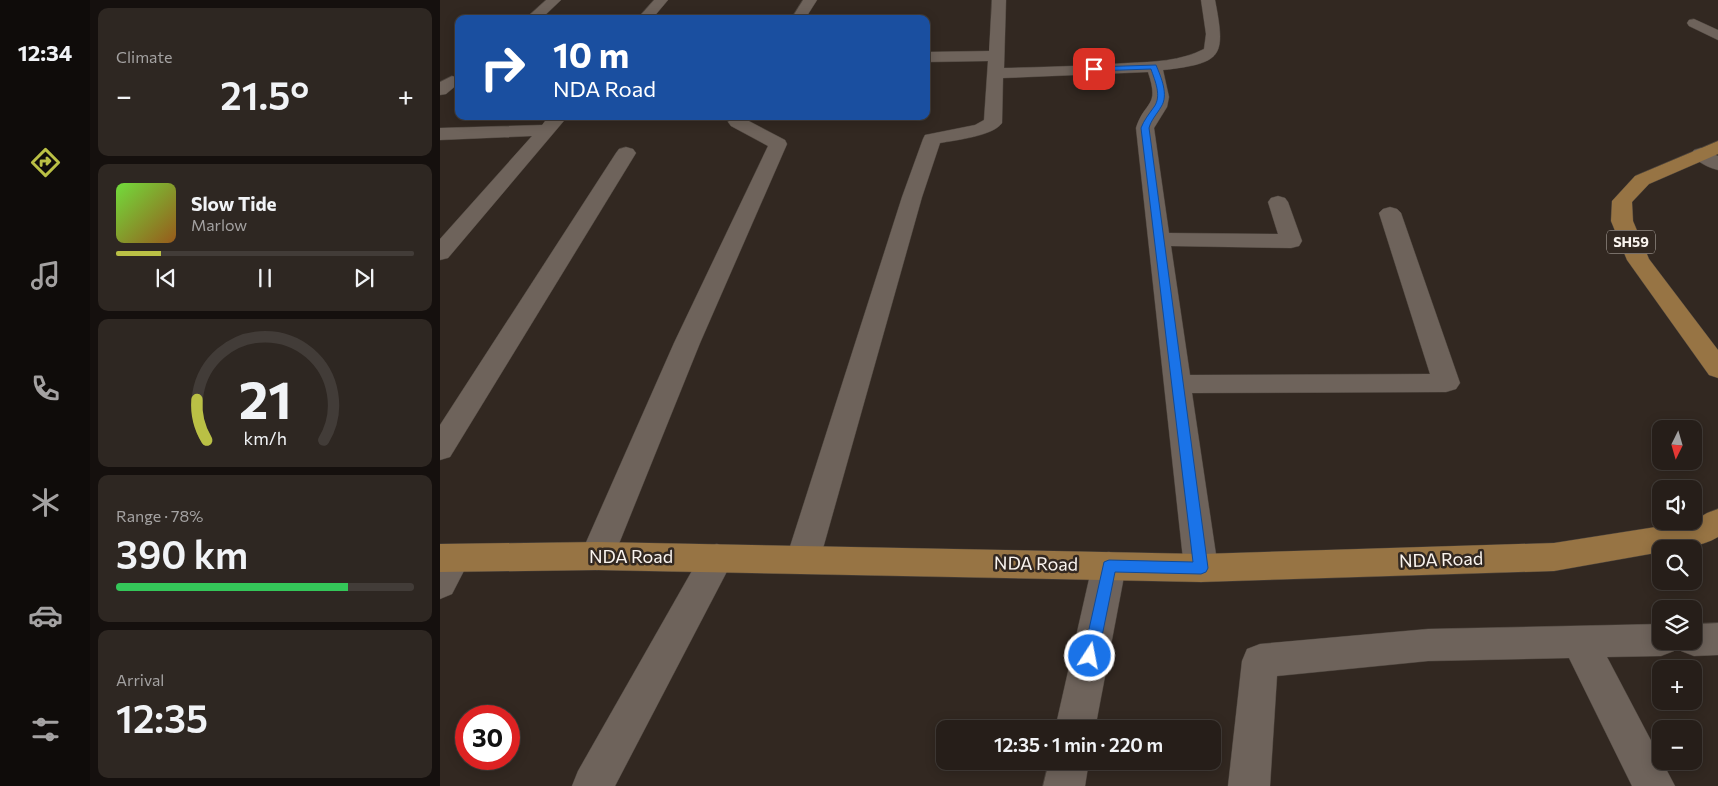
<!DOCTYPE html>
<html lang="en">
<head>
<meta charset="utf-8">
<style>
	:root { --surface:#261e19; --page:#2e2722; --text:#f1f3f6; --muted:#a4a2a2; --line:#423c38; --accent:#bac045 }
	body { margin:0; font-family:Commissioner,sans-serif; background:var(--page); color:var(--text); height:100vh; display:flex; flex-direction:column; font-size:19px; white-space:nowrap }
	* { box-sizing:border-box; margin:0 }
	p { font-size:16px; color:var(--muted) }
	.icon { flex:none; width:28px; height:28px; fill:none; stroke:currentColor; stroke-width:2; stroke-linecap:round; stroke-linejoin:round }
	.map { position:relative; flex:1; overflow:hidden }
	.sheet { display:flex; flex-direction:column; gap:8px; padding:8px; background:#15100e; width:350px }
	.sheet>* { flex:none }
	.guide { position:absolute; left:15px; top:15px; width:475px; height:105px; border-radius:10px; box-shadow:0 2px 12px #0003,0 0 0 1px var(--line); background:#1a4fa0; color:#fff; overflow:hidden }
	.needle { width:32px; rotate:185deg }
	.tools { position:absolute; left:1212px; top:420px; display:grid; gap:10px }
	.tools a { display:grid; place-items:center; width:50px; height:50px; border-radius:10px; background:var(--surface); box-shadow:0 2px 12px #0003,0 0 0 1px var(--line); font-size:25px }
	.speed { position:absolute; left:15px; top:705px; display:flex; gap:10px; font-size:25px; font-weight:700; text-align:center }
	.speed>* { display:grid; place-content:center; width:65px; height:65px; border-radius:50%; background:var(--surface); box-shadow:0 2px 12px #0003,0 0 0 1px var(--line); line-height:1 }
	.speed .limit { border:8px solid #d22; background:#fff; color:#111 }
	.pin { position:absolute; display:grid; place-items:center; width:42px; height:42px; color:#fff; margin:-21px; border-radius:10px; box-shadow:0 2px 8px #0006 }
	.me { position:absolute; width:55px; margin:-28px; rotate:11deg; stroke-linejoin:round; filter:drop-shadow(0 0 4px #0008) }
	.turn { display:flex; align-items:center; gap:18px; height:105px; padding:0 15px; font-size:22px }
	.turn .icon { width:65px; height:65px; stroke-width:2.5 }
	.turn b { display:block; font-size:35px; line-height:42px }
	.big { font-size:38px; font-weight:600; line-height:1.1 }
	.sheet .card { flex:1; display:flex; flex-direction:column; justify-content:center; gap:8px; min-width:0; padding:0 18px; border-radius:10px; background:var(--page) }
	.sheet .dial { align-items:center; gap:0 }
	.dial svg { height:130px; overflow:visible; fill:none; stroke:var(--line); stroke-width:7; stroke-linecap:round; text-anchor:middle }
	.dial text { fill:var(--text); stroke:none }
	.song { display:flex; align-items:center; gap:15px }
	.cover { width:60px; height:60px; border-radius:8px; background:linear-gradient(135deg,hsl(100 70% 55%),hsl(30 70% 35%)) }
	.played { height:5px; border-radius:2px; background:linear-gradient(90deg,var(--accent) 15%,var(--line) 15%) }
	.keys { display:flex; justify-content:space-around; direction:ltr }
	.heat { display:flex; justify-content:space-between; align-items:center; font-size:28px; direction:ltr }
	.charge { height:8px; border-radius:4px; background:linear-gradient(90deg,#34c759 78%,var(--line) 0) }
	.trip { position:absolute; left:496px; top:720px; width:285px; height:50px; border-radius:10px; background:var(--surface); box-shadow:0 2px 12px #0003,0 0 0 1px var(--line); font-weight:600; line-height:50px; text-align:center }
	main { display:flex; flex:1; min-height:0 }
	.menu { display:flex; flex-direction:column; width:90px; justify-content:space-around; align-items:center; background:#0f0c0a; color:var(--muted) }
	.menu .icon { width:35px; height:35px }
	.menu .current { color:var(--accent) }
	.menu b { font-size:22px; color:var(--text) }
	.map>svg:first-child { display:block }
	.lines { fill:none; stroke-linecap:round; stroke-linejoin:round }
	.minor-casing { stroke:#4b433c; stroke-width:1 }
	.major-casing { stroke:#4b433c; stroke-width:1 }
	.minor { fill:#6e635b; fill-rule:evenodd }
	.major { fill:#977444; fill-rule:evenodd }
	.route { fill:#1a73e8; stroke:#114b97 }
	.labels { text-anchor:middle; stroke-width:5; stroke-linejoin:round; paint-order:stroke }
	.shield { fill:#322821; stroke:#beb7b1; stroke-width:1 }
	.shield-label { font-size:14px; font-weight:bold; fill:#faf4ef }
	.near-street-label { font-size:18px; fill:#faf4ef; stroke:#322821 }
</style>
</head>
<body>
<main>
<nav class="menu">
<b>12:34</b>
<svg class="icon current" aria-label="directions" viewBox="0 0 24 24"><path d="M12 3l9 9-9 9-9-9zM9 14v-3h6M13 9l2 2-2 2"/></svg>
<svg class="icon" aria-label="music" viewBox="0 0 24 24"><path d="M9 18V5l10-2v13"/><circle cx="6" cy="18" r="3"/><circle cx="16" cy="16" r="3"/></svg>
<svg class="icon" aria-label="phone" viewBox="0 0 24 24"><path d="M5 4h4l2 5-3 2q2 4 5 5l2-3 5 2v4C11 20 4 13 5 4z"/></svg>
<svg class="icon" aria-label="climate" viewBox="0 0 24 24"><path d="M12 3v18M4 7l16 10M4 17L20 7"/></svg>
<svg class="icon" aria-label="car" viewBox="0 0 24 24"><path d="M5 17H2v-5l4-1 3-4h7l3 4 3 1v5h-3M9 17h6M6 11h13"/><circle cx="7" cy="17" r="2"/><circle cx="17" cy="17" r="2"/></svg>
<svg class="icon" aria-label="filters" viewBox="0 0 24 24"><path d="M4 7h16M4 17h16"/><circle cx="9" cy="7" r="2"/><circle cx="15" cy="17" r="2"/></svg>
</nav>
<section class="sheet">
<div class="card"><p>Climate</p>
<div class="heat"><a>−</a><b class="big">21.5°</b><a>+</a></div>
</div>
<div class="card">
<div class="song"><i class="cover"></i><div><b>Slow Tide</b><p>Marlow</p></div></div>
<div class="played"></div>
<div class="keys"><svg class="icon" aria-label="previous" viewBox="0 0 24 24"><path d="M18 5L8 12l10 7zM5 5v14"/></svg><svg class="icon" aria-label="pause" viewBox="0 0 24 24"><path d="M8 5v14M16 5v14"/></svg><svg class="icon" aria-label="next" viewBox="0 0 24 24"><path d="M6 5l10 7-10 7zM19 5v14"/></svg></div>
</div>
<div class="card dial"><svg viewBox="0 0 100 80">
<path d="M14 69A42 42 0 1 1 86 69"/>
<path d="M14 69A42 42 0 0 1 8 44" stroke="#bac045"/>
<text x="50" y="56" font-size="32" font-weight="700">21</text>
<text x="50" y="72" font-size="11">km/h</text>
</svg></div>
<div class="card"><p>Range · 78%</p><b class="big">390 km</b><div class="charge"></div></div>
<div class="card"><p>Arrival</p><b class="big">12:35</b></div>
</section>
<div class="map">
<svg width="1278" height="786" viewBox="0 0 1278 786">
	<rect width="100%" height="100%" fill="#322821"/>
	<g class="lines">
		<!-- minor casing -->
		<g class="minor-casing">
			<g id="minor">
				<path d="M106 0H121L101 19H85Z"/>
				<path d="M214 0H228L212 19H197Z"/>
				<path d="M363 0H377L365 19H351Z"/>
				<path d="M552 0H566L564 68C605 67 647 66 688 63 713 62 741 61 764 49L766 34 761 0H775C786 57 783 63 723 70L729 97 727 107 714 128 729 233 838 234 828 202 831 198 838 196 845 198 848 202 862 241 859 246 851 248 731 246 750 375 990 374 939 213 943 209 950 207 957 209 961 213 1020 383 1016 389 1006 392 752 393 778 568 773 578 761 582 749 578 744 568 696 128C705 100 720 108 708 72L563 78 562 123C553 136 516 140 500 143L482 197 380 559 375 569 363 573 351 569 346 559 462 197 483 139 485 135 535 125 544 120 548 61 486 62V52L549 51Z"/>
				<path d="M1254 19 1278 30V40L1249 26 1247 23 1249 20Z"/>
				<path d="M12 76 18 78 19 83 6 94 0 95V82Z"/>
				<path d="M109 116H128L8 258 0 260V239L92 136 0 140V128L102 125Z"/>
				<path d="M291 116H309L307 120 345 140 347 144 260 343 174 556 169 566 157 570 145 566 140 556 234 343 328 146 291 126 288 122Z"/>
				<path d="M186 147 193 149 196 153 10 457 0 460V425L176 153 179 149Z"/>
				<path d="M1261 148 1278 156V170C1269 168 1257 162 1251 154L1254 150Z"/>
				<path d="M277 544 289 548 294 558 175 786H132L138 771 265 548Z"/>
				<path d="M13 545 25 549 30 559 12 594 0 599V551Z"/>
				<path d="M669 552 681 556 686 566 655 729H615L652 566 657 556Z"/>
				<path d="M1278 623V655L1254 656 1241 651 1238 643 1234 651 1221 656 1167 657 1235 786H1192L1129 658 988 661 837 676 830 786H788L802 661 807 649 820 644 988 629 1221 624V641H1254V624Z"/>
				<path d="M609 761H649L645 786H603Z"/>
			</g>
		</g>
		<!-- major casing -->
		<g class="major-casing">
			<g id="major">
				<path d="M1278 141V154L1209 184 1192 202 1193 221 1209 259 1278 350V378L1269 375 1187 260 1171 221 1172 201 1195 176Z"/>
				<path d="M1278 509V537C1261 547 1241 549 1221 549V552L1114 571 761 582 157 570 0 572V544L157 542 761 554 1114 543 1254 521 1267 513Z"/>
			</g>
		</g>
		<!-- minor -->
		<use href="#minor" class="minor"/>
		<!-- major -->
		<use href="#major" class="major"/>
	</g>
	<!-- route -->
	<path class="route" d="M716 65C721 77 729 95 721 107 717 114 711 120 709 128L768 568 766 572 761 574 675 572 658 656 656 661 650 663 645 661 643 656 664 562 669 560 753 562 701 128C704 120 709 114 714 107 722 96 715 81 711 69L654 71 651 69 654 67Z"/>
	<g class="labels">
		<!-- shield labels -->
		<rect class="shield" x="1167" y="230.5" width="48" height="23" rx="4"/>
		<g class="shield-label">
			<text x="1191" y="247">SH59</text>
		</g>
		<!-- near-street labels -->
		<g class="near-street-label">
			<text x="191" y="563">NDA Road</text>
			<text transform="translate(1001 560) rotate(-2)" y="6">NDA Road</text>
			<text transform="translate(596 564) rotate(1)" y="6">NDA Road</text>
		</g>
	</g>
</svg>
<div class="tools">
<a><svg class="needle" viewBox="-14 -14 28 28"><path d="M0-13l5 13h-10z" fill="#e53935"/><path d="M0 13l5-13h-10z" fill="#a4a2a2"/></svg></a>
<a><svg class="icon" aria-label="sound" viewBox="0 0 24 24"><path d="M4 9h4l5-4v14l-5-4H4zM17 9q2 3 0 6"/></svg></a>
<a><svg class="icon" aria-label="search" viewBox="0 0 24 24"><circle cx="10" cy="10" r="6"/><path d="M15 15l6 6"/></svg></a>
<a><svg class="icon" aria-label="layers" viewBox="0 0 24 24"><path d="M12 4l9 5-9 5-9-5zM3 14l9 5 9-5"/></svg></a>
<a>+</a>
<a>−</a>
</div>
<div class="speed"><div class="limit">30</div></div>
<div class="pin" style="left:654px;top:69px;background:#d93025"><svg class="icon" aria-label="arrive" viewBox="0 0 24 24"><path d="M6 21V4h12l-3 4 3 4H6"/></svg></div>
<svg class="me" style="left:650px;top:656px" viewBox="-20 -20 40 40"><circle r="17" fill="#1a73e8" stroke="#fff" stroke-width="3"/><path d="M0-11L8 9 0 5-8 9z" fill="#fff"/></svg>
<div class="trip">12:35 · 1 min · 220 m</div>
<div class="guide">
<div class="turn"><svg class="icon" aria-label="right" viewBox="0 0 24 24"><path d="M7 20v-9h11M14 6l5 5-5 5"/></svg><div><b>10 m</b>NDA Road</div></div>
</div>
</div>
</main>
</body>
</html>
